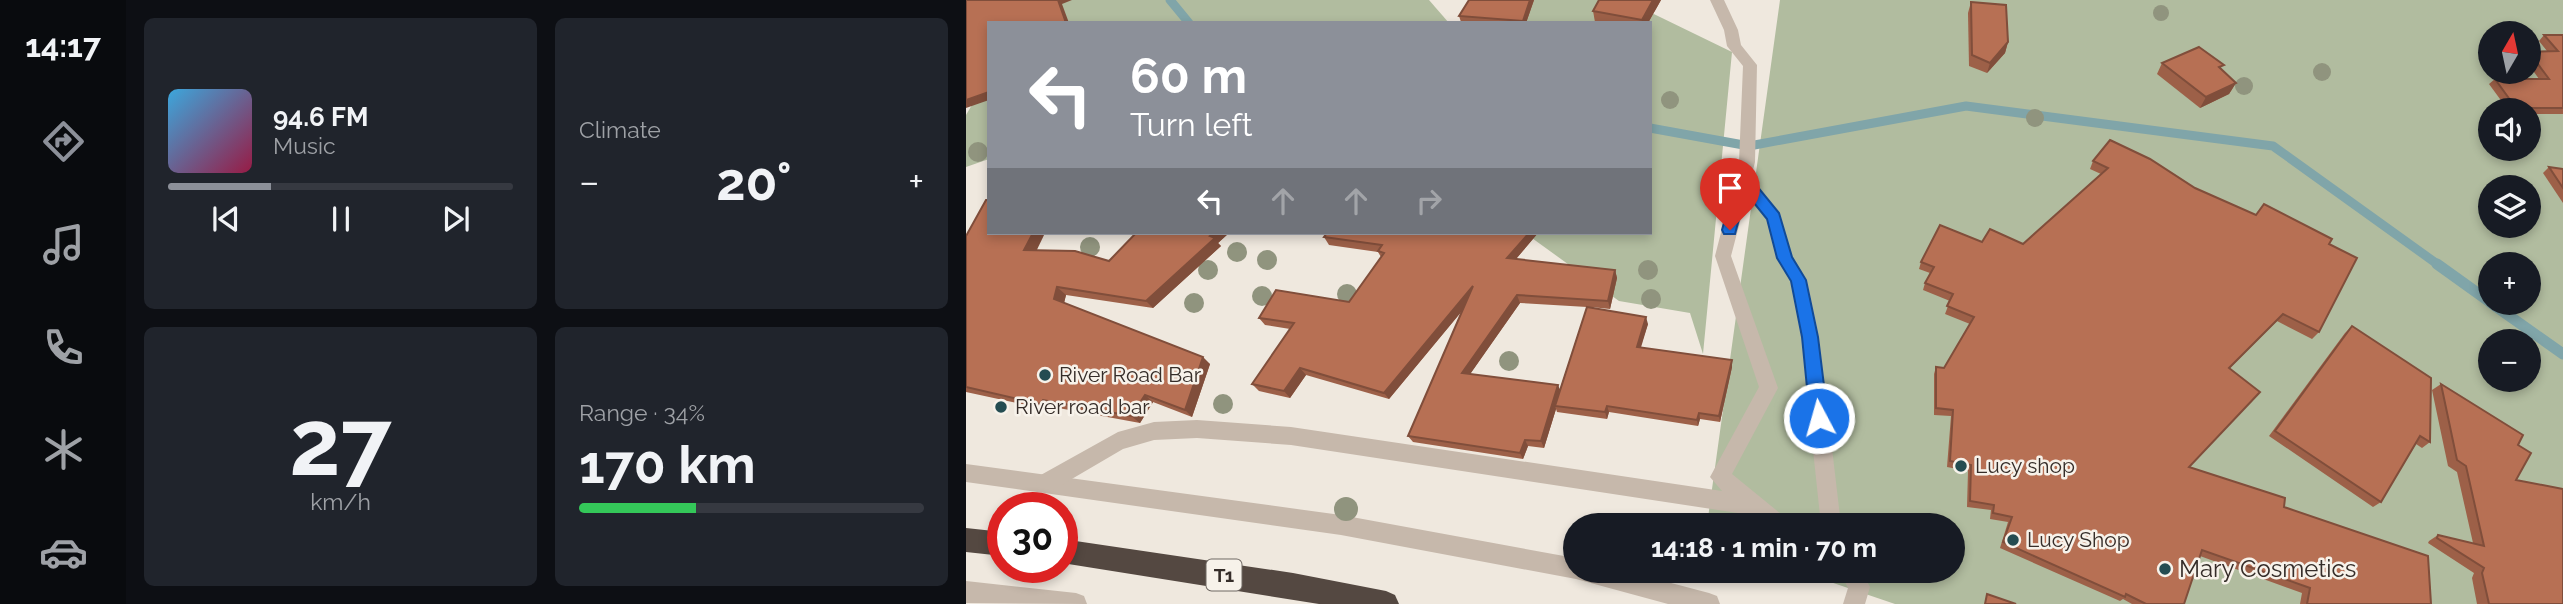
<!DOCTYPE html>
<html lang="en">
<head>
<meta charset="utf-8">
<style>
	:root { --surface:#171b24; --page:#20242c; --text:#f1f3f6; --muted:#9ea1a6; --line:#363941; --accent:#8c9099 }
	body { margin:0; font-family:Raleway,sans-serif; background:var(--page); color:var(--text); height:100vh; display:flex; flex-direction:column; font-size:26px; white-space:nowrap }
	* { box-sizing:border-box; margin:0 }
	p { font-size:23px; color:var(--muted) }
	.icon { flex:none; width:38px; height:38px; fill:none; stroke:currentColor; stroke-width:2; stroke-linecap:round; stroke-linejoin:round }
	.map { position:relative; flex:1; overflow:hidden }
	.sheet { display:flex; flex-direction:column; gap:18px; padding:18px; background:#0d0f14; width:840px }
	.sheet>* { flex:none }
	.banner { position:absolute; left:21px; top:21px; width:665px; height:214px; border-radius:0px; box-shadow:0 4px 10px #0003; background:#8c9099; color:#fff; overflow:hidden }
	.needle { width:46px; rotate:9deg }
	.fabs { position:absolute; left:1512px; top:21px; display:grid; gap:14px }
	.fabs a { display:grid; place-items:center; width:63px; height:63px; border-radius:50%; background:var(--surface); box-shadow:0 4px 10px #0003; font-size:35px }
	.speed { position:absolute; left:21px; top:492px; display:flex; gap:14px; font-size:35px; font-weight:700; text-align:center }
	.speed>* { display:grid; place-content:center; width:91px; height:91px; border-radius:50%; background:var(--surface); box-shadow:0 4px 10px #0003; line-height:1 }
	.speed .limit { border:10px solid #d22; background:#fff; color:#111 }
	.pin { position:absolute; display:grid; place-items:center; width:60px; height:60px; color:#fff; margin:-72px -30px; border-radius:50% 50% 50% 0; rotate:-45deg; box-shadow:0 0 7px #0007 }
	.pin .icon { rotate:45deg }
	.me { position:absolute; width:77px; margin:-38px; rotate:354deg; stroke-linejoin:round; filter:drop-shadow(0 0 5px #0008) }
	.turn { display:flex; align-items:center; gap:24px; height:147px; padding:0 28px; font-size:32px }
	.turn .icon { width:91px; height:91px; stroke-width:2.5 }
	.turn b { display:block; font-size:49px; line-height:60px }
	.lanes { display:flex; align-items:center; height:66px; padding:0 28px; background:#0003; justify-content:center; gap:35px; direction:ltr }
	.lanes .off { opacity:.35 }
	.big { font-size:52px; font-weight:700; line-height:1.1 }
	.sheet .tile { flex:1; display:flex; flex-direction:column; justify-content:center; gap:10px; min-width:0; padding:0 24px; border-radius:10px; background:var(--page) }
	.sheet .dial { align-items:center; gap:0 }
	.dial b { font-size:91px; line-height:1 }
	.song { display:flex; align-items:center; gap:21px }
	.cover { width:84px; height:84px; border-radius:10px; background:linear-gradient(135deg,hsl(200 70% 55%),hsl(340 70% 35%)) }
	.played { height:7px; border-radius:4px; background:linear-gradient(90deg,var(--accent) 30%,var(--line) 30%) }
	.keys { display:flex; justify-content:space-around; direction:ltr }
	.heat { display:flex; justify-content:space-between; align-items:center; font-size:38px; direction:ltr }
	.charge { height:10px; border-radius:5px; background:linear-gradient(90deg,#34c759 34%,var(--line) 0) }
	.sheet .tiles { flex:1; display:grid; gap:18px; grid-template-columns:repeat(2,1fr) }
	.trip { position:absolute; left:597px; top:513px; width:402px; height:70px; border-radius:35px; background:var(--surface); box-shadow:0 4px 10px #0003; font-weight:700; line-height:70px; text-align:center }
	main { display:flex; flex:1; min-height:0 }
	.dock { display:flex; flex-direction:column; width:126px; justify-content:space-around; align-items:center; background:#090b0e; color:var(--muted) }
	.dock .icon { width:49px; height:49px }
	.dock .current { color:var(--accent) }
	.dock b { font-size:32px; color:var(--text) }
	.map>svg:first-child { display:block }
	.green { fill:#b1bc9f; fill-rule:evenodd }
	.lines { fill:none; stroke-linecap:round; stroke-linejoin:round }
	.stream-far1 { stroke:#80a5a9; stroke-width:9 }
	.stream { stroke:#80a5a9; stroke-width:11 }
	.lane { fill:#c6b8ab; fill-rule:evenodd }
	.street { fill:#c6b8ab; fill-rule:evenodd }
	.highway { fill:#544841; fill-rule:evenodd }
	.tree { fill:#90947e }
	.wall { fill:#9d6048; fill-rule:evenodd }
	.shaded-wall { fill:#804e3b }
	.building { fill:#b77054; stroke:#804e3b; stroke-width:2 }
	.route { fill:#1a73e8; stroke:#114b97; stroke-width:2 }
	.poi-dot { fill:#244c51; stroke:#f7f2ea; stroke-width:2.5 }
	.labels { text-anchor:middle; stroke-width:5; stroke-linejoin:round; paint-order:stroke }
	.shield { fill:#f7f2ea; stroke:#6f6863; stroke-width:2 }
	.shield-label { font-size:19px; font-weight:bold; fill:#352d29 }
	.poi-label { font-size:21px; fill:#352d29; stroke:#f7f2ea; text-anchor:start }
	.near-poi-label { font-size:24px; fill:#352d29; stroke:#f7f2ea; text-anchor:start }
</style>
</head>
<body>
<main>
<nav class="dock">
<b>14:17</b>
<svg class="icon current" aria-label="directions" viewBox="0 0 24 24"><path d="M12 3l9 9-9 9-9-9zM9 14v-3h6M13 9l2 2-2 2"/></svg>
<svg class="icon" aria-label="music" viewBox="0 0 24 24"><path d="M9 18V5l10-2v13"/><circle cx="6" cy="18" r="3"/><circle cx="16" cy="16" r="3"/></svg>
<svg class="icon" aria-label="phone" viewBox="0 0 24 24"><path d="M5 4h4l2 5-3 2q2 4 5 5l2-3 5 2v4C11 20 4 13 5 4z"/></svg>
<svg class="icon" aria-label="climate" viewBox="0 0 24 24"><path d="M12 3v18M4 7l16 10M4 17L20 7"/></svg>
<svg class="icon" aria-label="car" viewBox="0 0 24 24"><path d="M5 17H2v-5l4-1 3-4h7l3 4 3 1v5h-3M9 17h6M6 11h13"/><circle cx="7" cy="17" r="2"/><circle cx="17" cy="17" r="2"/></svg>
</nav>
<section class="sheet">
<div class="tiles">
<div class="tile">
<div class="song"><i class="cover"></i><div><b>94.6 FM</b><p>Music</p></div></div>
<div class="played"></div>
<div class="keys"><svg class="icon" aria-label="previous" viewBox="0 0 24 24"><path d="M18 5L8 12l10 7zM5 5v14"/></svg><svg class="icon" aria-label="pause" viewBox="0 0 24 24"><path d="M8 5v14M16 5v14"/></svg><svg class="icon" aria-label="next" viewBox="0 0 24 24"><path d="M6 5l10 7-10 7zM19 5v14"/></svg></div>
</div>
<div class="tile"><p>Climate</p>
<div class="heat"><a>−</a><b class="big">20°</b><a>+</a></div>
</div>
<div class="tile dial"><b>27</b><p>km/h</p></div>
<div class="tile"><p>Range · 34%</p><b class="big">170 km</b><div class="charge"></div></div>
</div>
</section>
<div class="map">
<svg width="1597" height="604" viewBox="0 0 1597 604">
	<rect width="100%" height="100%" fill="#efe8de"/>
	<!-- green -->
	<g class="green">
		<path d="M66 0H463L483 23H53Z"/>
		<path d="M521 0H659L766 52 737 354 724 313 653 301 559 233H684V23H500Z"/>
		<path d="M814 0H1597V604H929L832 571 987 570V525H741ZM1524 33H1563V72H1524ZM1524 110H1563V149H1524ZM1524 187H1563V226H1524ZM1524 264H1563V303H1524ZM1524 341H1563V380H1524Z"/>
		<path d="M23 76V159L0 167V115Z"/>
	</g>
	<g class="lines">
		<!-- stream-far1 -->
		<g class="stream-far1">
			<path d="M204 0 223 23"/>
			<path d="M684 128 783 146 1000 106 1307 146 1474 266"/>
		</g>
		<!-- stream -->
		<g class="stream">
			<path d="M1471 264 1524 302"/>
			<path d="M1525 303 1597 354"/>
		</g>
		<!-- lane -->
		<g class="lane">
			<path d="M0 464 375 515 609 558V570H656L743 593 751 596 754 604H702L610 579 375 535 0 482Z"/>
			<path d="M0 581 110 593 118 596 121 604 0 603Z"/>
		</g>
		<!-- street -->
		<g class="street">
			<path d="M744 0H758L772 30 775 45 791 65 789 162 785 178 814 213 826 257 841 280 853 337 875 525H855L835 337 824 281 810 258 800 219 781 195 765 256 812 388 766 474 815 514 825 518 828 525H797L785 515 325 445 231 438 188 440 157 449 87 490 80 492 73 490 70 483 73 476 152 432 188 422 231 420 325 427 756 491 744 477 793 387 749 256 773 162 777 66 761 46 758 30Z"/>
			<path d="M873 570H895L904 587 899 604H877L882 588Z"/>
		</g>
		<!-- highway -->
		<g class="highway">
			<path d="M0 528 37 532V556L0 552Z"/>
			<path d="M96 539 327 573 420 591 429 595 433 604H353L96 563Z"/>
		</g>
	</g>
	<!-- trees -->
	<g class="tree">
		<circle cx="1195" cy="13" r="8"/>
		<circle cx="1356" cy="72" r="9"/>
		<circle cx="1278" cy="86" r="9"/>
		<circle cx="704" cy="100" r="9"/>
		<circle cx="1069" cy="118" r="9"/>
		<circle cx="12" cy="152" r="10"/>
		<circle cx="124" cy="247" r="10"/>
		<circle cx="271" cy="252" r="10"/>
		<circle cx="301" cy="260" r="10"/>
		<circle cx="242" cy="270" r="10"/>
		<circle cx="682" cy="270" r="10"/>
		<circle cx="381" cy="294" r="10"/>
		<circle cx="296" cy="296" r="10"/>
		<circle cx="685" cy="299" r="10"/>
		<circle cx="228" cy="303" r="10"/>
		<circle cx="543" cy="361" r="10"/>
		<circle cx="257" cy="404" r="10"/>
		<circle cx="380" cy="509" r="12"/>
	</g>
	<!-- wall -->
	<g class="wall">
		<path d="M503 0H568L560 23 495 22 493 16Z"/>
		<path d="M695 0 682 23 629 22 627 11Z"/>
		<path d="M1005 2 1042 42 1039 53 1021 73 1003 66 1002 13Z"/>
		<path d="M1578 35H1597V114H1563V110H1542L1523 84 1529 79H1573L1563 65V52L1581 51 1573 41Z"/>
		<path d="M1196 63 1256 70 1270 83 1263 94 1234 108 1191 74Z"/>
		<path d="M1127 161 1229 188 1290 215 1363 244 1353 332 1346 339 1311 321 1263 369 1223 467 1318 507 1465 604H1334L1336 593 1234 556 1218 604H1166L1157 599 1154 601 1034 548 1042 522 1024 519 1025 510 1001 507 1002 471 981 467 985 416 968 415V374L970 367 978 368 1004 324 979 314 984 301 957 290 959 283 964 273 953 269 955 262 1016 242 1057 244 1135 174 1124 169Z"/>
		<path d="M1583 167 1597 169V203L1577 173Z"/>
		<path d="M170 233H263L252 243 255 246 187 308 100 295 98 303 244 364 226 417 187 402 174 423 87 407 84 410 0 392V236L71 250 143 261Z"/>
		<path d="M361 233H572L550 259 649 270 651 278 644 309 625 307 682 324 674 348 766 367 754 422 734 419 732 426 643 412 641 419 591 412 590 409 578 448 562 446 557 459 447 442 442 436 496 311 423 399 340 375 324 398 293 391 286 384 324 329 299 325 293 318 383 302 415 257 412 252 363 245 358 237ZM554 303 621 307 594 389 504 374Z"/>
		<path d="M1386 326 1464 442 1456 448 1450 444 1415 502 1407 507 1303 436 1379 333Z"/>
		<path d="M1475 384 1552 445 1550 480 1597 604H1511L1506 578 1508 573 1462 543 1463 541 1472 535 1507 543 1491 472 1482 466 1466 390Z"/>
	</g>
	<!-- shaded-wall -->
	<g class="shaded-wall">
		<path d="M92 0H106L96 4 103 23H100Z"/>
		<path d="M564 0H568L560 23H558L557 21Z"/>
		<path d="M687 0H695L682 23H676V20Z"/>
		<path d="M1042 42 1039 53 1021 73 1024 63Z"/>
		<path d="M1270 83 1263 94 1234 108 1240 97Z"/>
		<path d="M23 92V100L0 108V100Z"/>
		<path d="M67 233H79L67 258 58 250Z"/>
		<path d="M248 233H263L252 243 255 246 187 308 180 301Z"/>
		<path d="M563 233H572L544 266 541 258Z"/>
		<path d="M649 270 651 278 644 309 642 301Z"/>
		<path d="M507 286 510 294 423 399 418 393Z"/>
		<path d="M91 287 100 295 97 307 88 299Z"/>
		<path d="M551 295 554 303 500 380 496 373Z"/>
		<path d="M680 317 682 324 673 354 671 347Z"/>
		<path d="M237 357 244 364 226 417 219 410Z"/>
		<path d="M766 360V367L754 422 753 416Z"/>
		<path d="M334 368 340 375 324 398 318 391Z"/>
		<path d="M592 385 595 392 589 406 590 409 578 448 575 441Z"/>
		<path d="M179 395 187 402 174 423 165 416Z"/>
		<path d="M77 400 87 407 84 410 74 404Z"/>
		<path d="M641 406 643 412 641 419 639 412Z"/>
		<path d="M733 413 734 419 732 426 731 420Z"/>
		<path d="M559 440 562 446 557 459 554 453Z"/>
	</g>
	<!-- building -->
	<g class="building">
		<path d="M0 0H92L100 23H23V92L0 100Z"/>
		<path d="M503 0H564L557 21 493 16Z"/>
		<path d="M633 0H687L676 20 627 11Z"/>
		<path d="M1005 2 1040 5 1042 42 1024 63 1006 55Z"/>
		<path d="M1578 35H1597V108H1550L1529 79H1583L1563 52 1592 51Z"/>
		<path d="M1233 47 1258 65 1253 67 1270 83 1240 97 1196 63Z"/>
		<path d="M1144 140 1184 159 1229 188 1290 215 1298 204 1366 239 1363 244 1391 258 1353 332 1317 314 1263 368 1294 392 1223 467 1319 498 1318 507 1462 556 1465 604H1341L1344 588 1236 550 1218 604H1180L1160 594 1159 597 1037 542 1046 517 1027 513 1028 505 1004 501 1005 465 984 461 987 410 970 408V367L978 368 1008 317 981 306 987 294 959 283 968 267 955 262 974 225 1016 242 1024 229 1057 244 1142 168 1127 161Z"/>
		<path d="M1583 167 1597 169V188Z"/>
		<path d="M20 200H23V233H67L58 250 109 251 143 261 170 233H248L244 236 249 238 180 301 91 287 88 299 237 357 219 410 179 395 165 416 77 400 74 404 0 387V236Z"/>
		<path d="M361 233H563L541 258 649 270 642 301 551 295 496 373 592 385 575 441 559 440 554 453 442 436 507 286 418 393 334 368 318 391 286 384 328 323 293 318 310 290 383 302 418 253 412 251 416 245 358 237Z"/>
		<path d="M621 307 680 317 671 347 766 360 753 416 733 413 731 420 641 406 639 412 589 406Z"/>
		<path d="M1386 326 1465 378 1464 442 1454 436 1415 502 1309 431Z"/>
		<path d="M1475 384 1557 435 1552 445 1565 453 1550 480 1597 489V604H1523L1516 573 1518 568 1471 538 1472 535 1518 546 1500 466 1491 460Z"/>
		<path d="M1021 594 1050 604H1019Z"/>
	</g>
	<!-- route -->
	<path class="route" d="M777 173 782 175 813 213 826 257 840 280 852 337 862 418 859 423 853 425 847 423 844 418 836 337 825 281 811 258 801 219 780 193 769 234H758L756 230 770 179Z"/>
	<!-- markers -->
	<g class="poi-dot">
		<circle cx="79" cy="375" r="7"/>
		<circle cx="35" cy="407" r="7"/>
		<circle cx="995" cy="466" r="7"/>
		<circle cx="1047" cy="540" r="7"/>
		<circle cx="1199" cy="569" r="7"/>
	</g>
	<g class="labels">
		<!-- shield labels -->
		<rect class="shield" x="240.5" y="559.5" width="35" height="31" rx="5"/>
		<g class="shield-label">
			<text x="258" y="582">T1</text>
		</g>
		<!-- poi labels -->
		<g class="poi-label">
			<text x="93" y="382">River Road Bar</text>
			<text x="49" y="414">River road bar</text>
			<text x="1009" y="473">Lucy shop</text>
			<text x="1061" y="547">Lucy Shop</text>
		</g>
		<!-- near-poi labels -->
		<g class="near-poi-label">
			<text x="1213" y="577">Mary Cosmetics</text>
		</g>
	</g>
</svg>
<div class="fabs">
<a><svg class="needle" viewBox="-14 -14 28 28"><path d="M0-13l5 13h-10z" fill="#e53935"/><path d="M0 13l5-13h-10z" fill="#9ea1a6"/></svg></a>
<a><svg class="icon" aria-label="sound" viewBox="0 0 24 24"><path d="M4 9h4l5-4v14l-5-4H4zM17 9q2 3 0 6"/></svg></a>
<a><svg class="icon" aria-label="layers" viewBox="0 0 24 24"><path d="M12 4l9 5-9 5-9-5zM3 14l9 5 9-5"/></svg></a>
<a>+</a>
<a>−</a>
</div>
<div class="speed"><div class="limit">30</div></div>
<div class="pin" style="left:764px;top:230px;background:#d93025"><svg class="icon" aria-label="arrive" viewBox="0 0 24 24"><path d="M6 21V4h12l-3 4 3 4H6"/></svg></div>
<svg class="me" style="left:853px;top:418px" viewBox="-20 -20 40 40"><circle r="17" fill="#1a73e8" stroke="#fff" stroke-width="3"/><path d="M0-11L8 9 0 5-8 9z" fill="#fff"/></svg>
<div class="trip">14:18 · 1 min · 70 m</div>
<div class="banner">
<div class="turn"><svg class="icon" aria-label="left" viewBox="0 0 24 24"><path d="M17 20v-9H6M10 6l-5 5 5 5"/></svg><div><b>60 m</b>Turn left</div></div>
<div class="lanes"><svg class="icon" aria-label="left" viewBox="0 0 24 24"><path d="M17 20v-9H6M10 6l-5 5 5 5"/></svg><svg class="icon off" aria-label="ahead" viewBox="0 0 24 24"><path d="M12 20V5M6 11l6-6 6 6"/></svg><svg class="icon off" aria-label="ahead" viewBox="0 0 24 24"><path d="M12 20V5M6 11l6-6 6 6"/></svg><svg class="icon off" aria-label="right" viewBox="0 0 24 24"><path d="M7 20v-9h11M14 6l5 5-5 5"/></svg></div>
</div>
</div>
</main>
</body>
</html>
